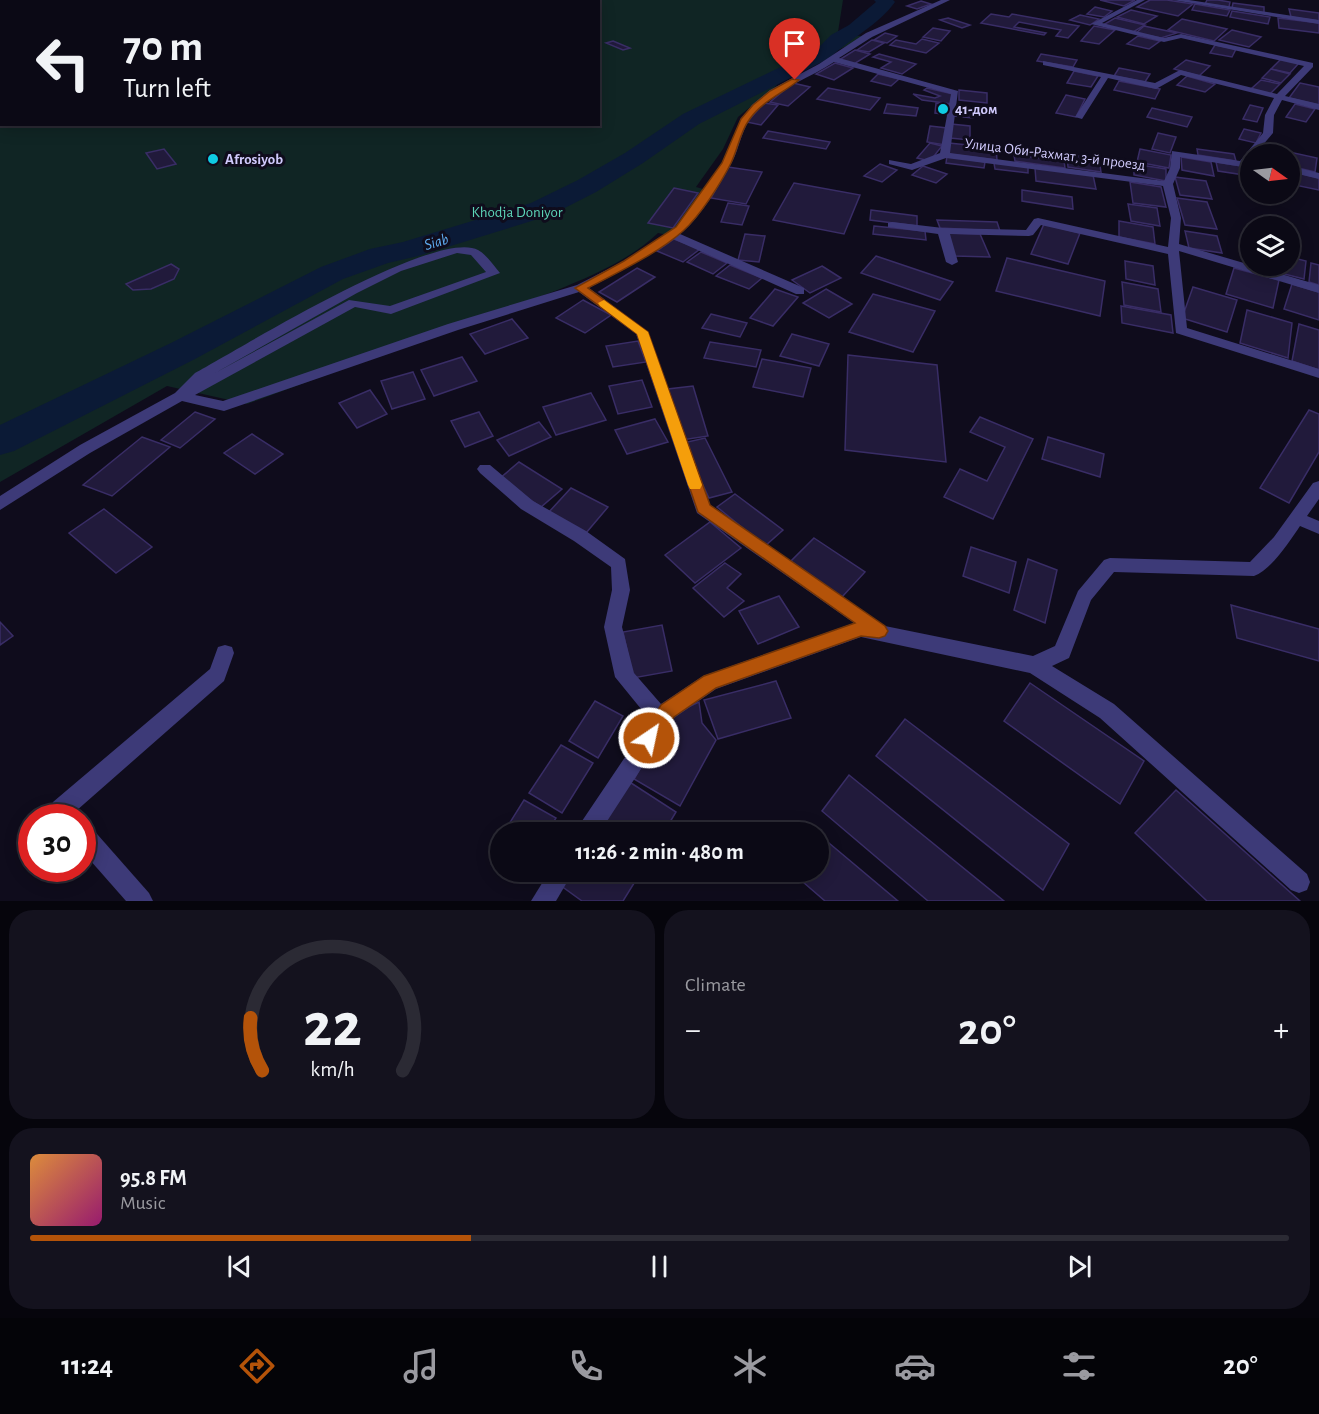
<!DOCTYPE html>
<html lang="en">
<head>
<meta charset="utf-8">
<style>
	:root { --surface:#0b0915; --page:#14121e; --text:#f1f3f6; --muted:#9a9aa0; --line:#2b2a34; --accent:#b45309 }
	body { margin:0; font-family:"Alegreya Sans",sans-serif; background:var(--page); color:var(--text); height:100vh; display:flex; flex-direction:column; font-size:22px; white-space:nowrap }
	* { box-sizing:border-box; margin:0 }
	p { font-size:20px; color:var(--muted) }
	.icon { flex:none; width:33px; height:33px; fill:none; stroke:currentColor; stroke-width:2; stroke-linecap:round; stroke-linejoin:round }
	.map { position:relative; height:901px; overflow:hidden }
	.sheet { display:flex; flex-direction:column; gap:9px; padding:9px; background:#06050c; flex:1 }
	.sheet>* { flex:none }
	.banner { position:absolute; left:0px; top:0px; width:600px; height:126px; box-shadow:0 3px 15px #0003,0 0 0 2px var(--line); background:#0b0915; color:var(--text); overflow:hidden }
	.needle { width:39px; rotate:104deg }
	.fabs { position:absolute; left:1240px; top:144px; display:grid; gap:12px }
	.fabs a { display:grid; place-items:center; width:60px; height:60px; border-radius:50%; background:var(--surface); box-shadow:0 3px 15px #0003,0 0 0 2px var(--line); font-size:30px }
	.speed { position:absolute; left:18px; top:804px; display:flex; gap:12px; font-size:30px; font-weight:700; text-align:center }
	.speed>* { display:grid; place-content:center; width:78px; height:78px; border-radius:50%; background:var(--surface); box-shadow:0 3px 15px #0003,0 0 0 2px var(--line); line-height:1 }
	.speed .limit { border:9px solid #d22; background:#fff; color:#111 }
	.pin { position:absolute; display:grid; place-items:center; width:51px; height:51px; color:#fff; margin:-62px -26px; border-radius:50% 50% 50% 0; rotate:-45deg; box-shadow:0 0 6px #0007 }
	.pin .icon { rotate:45deg }
	.me { position:absolute; width:66px; margin:-33px; rotate:34deg; stroke-linejoin:round; filter:drop-shadow(0 0 4px #0008) }
	.turn { display:flex; align-items:center; gap:21px; height:126px; padding:0 24px; font-size:27px }
	.turn .icon { width:78px; height:78px; stroke-width:2.5 }
	.turn b { display:block; font-size:42px; line-height:51px }
	.big { font-size:45px; font-weight:700; line-height:1.1 }
	.sheet .card { flex:1; display:flex; flex-direction:column; justify-content:center; gap:9px; min-width:0; padding:0 21px; border-radius:24px; background:var(--page) }
	.sheet .dial { align-items:center; gap:0 }
	.dial svg { height:156px; overflow:visible; fill:none; stroke:var(--line); stroke-width:7; stroke-linecap:round; text-anchor:middle }
	.dial text { fill:var(--text); stroke:none }
	.song { display:flex; align-items:center; gap:18px }
	.cover { width:72px; height:72px; border-radius:9px; background:linear-gradient(135deg,hsl(30 70% 55%),hsl(320 70% 35%)) }
	.played { height:6px; border-radius:3px; background:linear-gradient(90deg,var(--accent) 35%,var(--line) 35%) }
	.keys { display:flex; justify-content:space-around; direction:ltr }
	.heat { display:flex; justify-content:space-between; align-items:center; font-size:33px; direction:ltr }
	.sheet .tiles { flex:1; display:grid; gap:9px; grid-template-columns:1fr 1fr }
	.card:last-child { grid-column:span 2 }
	.trip { position:absolute; left:490px; top:822px; width:339px; height:60px; border-radius:30px; background:var(--surface); box-shadow:0 3px 15px #0003,0 0 0 2px var(--line); font-weight:700; line-height:60px; text-align:center }
	.tabs { display:flex; height:96px; justify-content:space-around; align-items:center; background:#040408; color:var(--muted) }
	.tabs .icon { width:42px; height:42px }
	.tabs .active { color:var(--accent) }
	.tabs b { font-size:27px; color:var(--text) }
	.map>svg:first-child { display:block }
	.green { fill:#102524; fill-rule:evenodd }
	.lines { fill:none; stroke-linecap:round; stroke-linejoin:round }
	.river { fill:#0b1a36; fill-rule:evenodd }
	.building { fill:#211a3b; stroke:#392d66; stroke-width:1.5 }
	.minor { fill:#3d3a78; fill-rule:evenodd }
	.route { fill:#b45309; stroke:#753606; stroke-width:1.5 }
	.slow { fill:#f59e0b }
	.poi-dot { fill:#0fcce3; stroke:#0f0c1c; stroke-width:2 }
	.labels { text-anchor:middle; stroke-width:6; stroke-linejoin:round; paint-order:stroke }
	.far-poi-label { font-size:15px; font-weight:bold; fill:#d0cafc; stroke:#0f0c1c; text-anchor:start }
	.far-street-label { font-size:15px; fill:#d0cafc; stroke:#0f0c1c }
	.far-park-label { font-size:15px; fill:#5dd5b8; stroke:#0f0c1c }
	.far-water-label { font-size:16px; font-style:italic; fill:#60aef4; stroke:#0f0c1c }
</style>
</head>
<body>
<div class="map">
<svg width="1319" height="901" viewBox="0 0 1319 901">
	<rect width="100%" height="100%" fill="#0f0c1c"/>
	<!-- green -->
	<path class="green" d="M0 0H843L838 32 866 37 784 75 776 86 738 117 723 149 696 187 703 189 673 231 668 235 658 233C630 260 591 276 555 291L247 404 167 386 0 482ZM2 2H598V124H2Z"/>
	<g class="lines">
		<!-- river -->
		<path class="river" d="M874 0H893L895 2C878 26 850 38 830 58L699 124 643 163 596 192 551 215 418 256 388 263 343 279 195 359 14 451 0 455V425L171 343 321 267 370 249 403 242 531 203 578 180 625 153 683 114 816 50 831 35 849 25 876 2Z"/>
	</g>
	<!-- building -->
	<g class="building">
		<path d="M1100 0H1135L1124 6Z"/>
		<path d="M1150 0H1167L1193 4 1178 16 1137 7Z"/>
		<path d="M1207 0H1218L1230 2 1229 7 1205 4Z"/>
		<path d="M921 1 931 4 917 9 907 6Z"/>
		<path d="M1233 3 1264 7V13L1232 8Z"/>
		<path d="M1195 4 1230 10 1227 16 1192 10Z"/>
		<path d="M1095 7 1112 11 1104 17 1087 14Z"/>
		<path d="M1289 9 1319 13V21L1291 17Z"/>
		<path d="M1131 10 1157 16 1144 24 1117 17Z"/>
		<path d="M1232 11 1270 17 1268 24 1230 17Z"/>
		<path d="M991 14 1009 17 1012 14 1079 26 1068 38 1056 36 1061 30 1019 22 1014 27 1046 33 1044 35 981 23Z"/>
		<path d="M1080 15 1099 19 1090 25 1070 20Z"/>
		<path d="M948 18 970 25 962 28 940 20Z"/>
		<path d="M1115 18 1145 25 1133 32 1103 25Z"/>
		<path d="M1278 18 1319 23V33L1279 28Z"/>
		<path d="M1182 19 1227 29 1214 41 1168 30Z"/>
		<path d="M1094 26 1115 30 1099 44 1081 41Z"/>
		<path d="M1144 26 1177 33 1161 38 1136 33Z"/>
		<path d="M933 28 950 31 941 41 923 37Z"/>
		<path d="M1232 30 1261 37 1249 47 1219 40Z"/>
		<path d="M885 33 897 36 887 43 874 40Z"/>
		<path d="M1138 36 1160 41 1149 49 1127 44Z"/>
		<path d="M922 39 939 43 926 53 890 45 896 40 916 44Z"/>
		<path d="M872 40 884 43 869 52 857 50Z"/>
		<path d="M613 41 630 48 623 50 606 43Z"/>
		<path d="M1215 45 1236 49 1232 57 1210 53Z"/>
		<path d="M855 50 870 54 854 64 839 60Z"/>
		<path d="M879 54 916 64 902 74 881 68 891 62 873 57Z"/>
		<path d="M1041 54 1077 60 1073 67 1037 61Z"/>
		<path d="M1281 59 1299 63 1290 73 1271 69Z"/>
		<path d="M1186 60 1210 66 1199 76 1174 69Z"/>
		<path d="M835 63 853 68 834 80 816 74Z"/>
		<path d="M1119 68 1150 74 1145 82 1114 76Z"/>
		<path d="M1271 69 1290 74 1281 83 1262 78Z"/>
		<path d="M1074 71 1098 76 1091 87 1067 83Z"/>
		<path d="M878 74 899 79 891 86 871 81Z"/>
		<path d="M1187 76 1215 84 1205 92 1177 85Z"/>
		<path d="M1261 80 1280 84 1270 94 1251 89Z"/>
		<path d="M1119 81 1160 89 1155 99 1114 90Z"/>
		<path d="M793 83 810 87 788 106 770 102Z"/>
		<path d="M1300 83 1319 87V105L1289 98Z"/>
		<path d="M828 88 880 98 870 110 817 99Z"/>
		<path d="M927 88 953 94 952 104 922 100 913 94 935 98 940 96 924 90Z"/>
		<path d="M959 90 987 93V103L959 100Z"/>
		<path d="M1066 95 1085 99 1076 117 1056 113Z"/>
		<path d="M764 103 778 105 761 125 747 122Z"/>
		<path d="M936 103 950 105V115L935 113Z"/>
		<path d="M887 104 918 108 916 116 884 113Z"/>
		<path d="M1295 104 1315 109 1306 122 1286 117Z"/>
		<path d="M1250 105 1263 108 1257 122 1243 119Z"/>
		<path d="M955 106 973 108V118L954 116Z"/>
		<path d="M1152 108 1192 117 1187 127 1147 117Z"/>
		<path d="M951 124 970 126V140L950 138Z"/>
		<path d="M930 126 947 128 945 145 927 142Z"/>
		<path d="M1244 129 1261 133 1256 143 1239 139Z"/>
		<path d="M768 131 830 142 826 149 763 138Z"/>
		<path d="M1158 133 1176 137 1170 153 1152 149Z"/>
		<path d="M930 143 942 146 930 161 917 158Z"/>
		<path d="M949 143 996 148 997 160 948 154Z"/>
		<path d="M1262 146 1317 158 1315 172 1290 166V154H1259Z"/>
		<path d="M164 149 176 164 157 169 146 153Z"/>
		<path d="M1140 149 1171 155 1169 168 1137 162Z"/>
		<path d="M1197 149 1234 154 1236 161 1198 155Z"/>
		<path d="M1067 154 1099 159 1101 172 1068 167Z"/>
		<path d="M1014 155 1064 161 1065 168 1015 161Z"/>
		<path d="M947 156 985 162 984 168 946 163Z"/>
		<path d="M1181 157 1211 162 1214 176 1182 170Z"/>
		<path d="M1216 162 1248 167 1251 176 1218 171Z"/>
		<path d="M994 163 1028 166V173L995 169Z"/>
		<path d="M880 164 897 170 882 182 864 176Z"/>
		<path d="M1134 164 1166 169V181L1134 175Z"/>
		<path d="M923 166 947 174 936 183 912 175Z"/>
		<path d="M728 167 762 172 746 204 711 198Z"/>
		<path d="M1035 168 1093 175 1096 189 1036 181Z"/>
		<path d="M1290 171 1319 178V190L1290 184Z"/>
		<path d="M1175 177 1206 181 1212 199 1180 195Z"/>
		<path d="M1130 182 1161 187 1166 207 1133 203Z"/>
		<path d="M794 183 860 195 844 234 773 220Z"/>
		<path d="M674 188 698 193 673 228 648 223Z"/>
		<path d="M1022 190 1072 197 1073 209 1022 201Z"/>
		<path d="M1177 198 1207 202 1217 229 1185 225Z"/>
		<path d="M728 203 749 206 742 225 721 222Z"/>
		<path d="M1128 204 1157 208 1160 226 1131 221Z"/>
		<path d="M871 210 917 216V226L870 220Z"/>
		<path d="M937 220 997 222 1000 231 940 228Z"/>
		<path d="M1119 221 1153 227 1155 244 1119 237Z"/>
		<path d="M1044 224 1080 233 1068 264 1031 254Z"/>
		<path d="M874 226 925 231 926 240 873 234Z"/>
		<path d="M1185 231 1217 236 1222 253 1189 248Z"/>
		<path d="M946 233 980 234 990 257 955 256Z"/>
		<path d="M745 234 765 236 759 262 738 260Z"/>
		<path d="M674 239 700 249 683 262 657 251Z"/>
		<path d="M701 252 727 263 713 274 687 262Z"/>
		<path d="M1251 253V266H1290V257L1306 261 1304 279 1249 265Z"/>
		<path d="M876 256 953 282 940 300 861 273Z"/>
		<path d="M1007 258 1105 281 1100 316 996 291Z"/>
		<path d="M1125 261 1153 266 1155 285 1126 279Z"/>
		<path d="M1311 263 1319 265V285L1309 282Z"/>
		<path d="M171 264 179 269 174 279 151 289 133 290 126 284Z"/>
		<path d="M730 265 762 278 749 289 716 276Z"/>
		<path d="M822 266 841 278 810 293 792 280Z"/>
		<path d="M637 268 655 277 617 302 599 292Z"/>
		<path d="M1234 268 1279 280 1273 308 1226 294Z"/>
		<path d="M1122 282 1158 289 1161 312 1124 305Z"/>
		<path d="M1292 284 1319 292V320L1284 309Z"/>
		<path d="M1193 287 1237 300 1227 332 1182 318Z"/>
		<path d="M775 289 798 297 773 326 750 318Z"/>
		<path d="M826 289 852 304 829 318 803 303Z"/>
		<path d="M873 294 935 311 913 352 849 332Z"/>
		<path d="M583 300 611 315 585 333 556 318Z"/>
		<path d="M1121 306 1171 315 1173 333 1122 323Z"/>
		<path d="M1247 310 1292 323 1288 358 1240 343Z"/>
		<path d="M711 314 747 323 740 337 702 328Z"/>
		<path d="M512 319 528 338 485 354 470 334Z"/>
		<path d="M1299 324 1319 330V370L1292 361Z"/>
		<path d="M792 334 829 344 819 366 780 356Z"/>
		<path d="M638 341 646 362 613 367 606 346Z"/>
		<path d="M710 342 761 350 756 367 704 358Z"/>
		<path d="M848 355 937 365 946 462 845 450Z"/>
		<path d="M462 357 477 381 434 396 421 370Z"/>
		<path d="M762 359 811 368 803 397 753 387Z"/>
		<path d="M413 372 425 399 392 409 381 381Z"/>
		<path d="M642 380 652 407 618 414 609 386Z"/>
		<path d="M693 386 708 436 682 440 668 389Z"/>
		<path d="M370 390 387 414 357 428 339 403Z"/>
		<path d="M591 393 606 420 556 435 543 407Z"/>
		<path d="M1309 410 1319 414V452L1289 503 1260 488Z"/>
		<path d="M195 412 215 419 180 448 161 440Z"/>
		<path d="M479 412 493 436 465 447 451 421Z"/>
		<path d="M980 417 1033 439 993 519 944 497 960 469 987 481 1005 447 970 432Z"/>
		<path d="M655 419 668 442 627 454 615 430Z"/>
		<path d="M539 422 551 437 509 456 497 440Z"/>
		<path d="M252 434 283 454 255 474 224 453Z"/>
		<path d="M142 437 170 447 112 496 83 485Z"/>
		<path d="M1048 437 1104 454 1100 477 1042 459Z"/>
		<path d="M705 438 732 492 709 498 683 443Z"/>
		<path d="M519 462 562 489 541 507 499 479Z"/>
		<path d="M571 488 608 507 586 533 548 513Z"/>
		<path d="M735 494 783 530 765 546 717 507Z"/>
		<path d="M104 509 152 547 116 573 69 533Z"/>
		<path d="M710 522 741 548 695 583 665 555Z"/>
		<path d="M814 538 865 572 842 597 791 561Z"/>
		<path d="M971 547 1016 562 1009 593 963 576Z"/>
		<path d="M1028 559 1057 570 1045 623 1014 610Z"/>
		<path d="M725 563 741 574 727 588 744 601 724 617 693 588Z"/>
		<path d="M779 596 799 627 758 644 739 611Z"/>
		<path d="M1231 605 1319 629V661L1237 638Z"/>
		<path d="M0 622 13 636 0 645Z"/>
		<path d="M662 625 672 671 633 678 623 632Z"/>
		<path d="M776 681 791 718 718 739 704 700Z"/>
		<path d="M1030 683 1144 761 1120 804 1004 721Z"/>
		<path d="M595 701 623 716 598 758 569 741Z"/>
		<path d="M699 702 702 723 716 740 680 806 634 779 671 715Z"/>
		<path d="M905 719 1069 844 1043 890 876 756Z"/>
		<path d="M561 745 593 763 562 813 529 793Z"/>
		<path d="M849 775 1004 901H928L822 811Z"/>
		<path d="M628 781 676 812 664 832H595Z"/>
		<path d="M1176 790 1300 901H1207L1135 833Z"/>
		<path d="M524 800 556 818 547 832H504Z"/>
		<path d="M823 838 898 901H825L796 876 799 872H819V844Z"/>
		<path d="M569 872H641L623 901H582L560 885Z"/>
	</g>
	<g class="lines">
		<!-- minor -->
		<g class="minor">
			<path d="M941 0H950L872 37 839 58 958 91 950 153 1164 181 1170 168 1172 151 1240 161 1263 133 1265 115 1274 98 1181 75 1156 89 1108 78 1082 119 1075 117 1101 77 1043 65V61L1155 83 1180 70 1277 94 1304 66 1181 38 1164 42 1091 24 1137 0H1145L1102 23 1164 38 1181 34 1313 63V67L1285 96 1319 104V110L1282 100 1274 115 1273 133 1255 154H1251V164L1243 167 1180 157V168L1173 184 1181 218 1179 244 1319 285V293L1179 251 1187 328 1319 369V378L1176 333 1168 254 1041 225 1033 235 1029 236 950 234 958 262 952 265 946 262 938 234 888 227V223L892 222 943 228 1026 230 1034 219 1038 218 1168 247 1171 218 1163 186 946 158 912 170 889 164V160L911 164 940 153 951 94 834 62C806 81 770 90 750 119 741 132 739 149 732 162 722 182 698 221 680 234L804 288V294H796L673 239 632 265 589 288 648 332 710 505 885 626 1033 656 1055 646 1078 591 1104 560 1110 558 1250 562 1274 537 1313 483 1319 481V499L1307 516 1319 521V534L1300 526C1290 541 1271 570 1254 576L1114 572 1091 600 1069 658 1052 666 1114 704 1307 874 1310 882 1307 890 1299 893 1291 890 1100 718 1030 673 861 637 716 689 674 718 600 832H577L580 824 650 720 615 677 604 627 612 590 611 567 574 541 521 509 480 473 477 469 480 465H490L533 501 586 531 625 559 630 590 622 627 634 673 661 704 703 676 854 623 697 513 636 334 579 292 458 330 224 411 182 401 90 453 0 510V496L80 445 175 393 195 373C239 349 437 227 478 250 486 254 494 266 500 273L391 314 355 307 195 395 223 401 448 324 577 285 624 261 676 227 694 205 722 163 740 121 752 105 770 90 819 64 866 33ZM457 253 471 255 486 272 390 306 349 300 215 373 357 293 401 271Z"/>
			<path d="M1173 0H1189L1319 20V24Z"/>
			<path d="M1290 166 1319 173V179L1290 172Z"/>
			<path d="M225 645 232 647 234 653 224 681 76 811 79 818H53L50 810 53 802 210 669 218 647Z"/>
			<path d="M82 823 90 826 149 893 153 901H126L82 851Z"/>
			<path d="M549 872H573L556 901H531Z"/>
		</g>
	</g>
	<!-- route -->
	<path class="route" d="M792 79 799 80C782 94 762 101 749 120 740 132 738 149 731 163 721 183 700 216 683 231 660 252 617 273 588 288L648 332 710 505 885 626 888 631 885 636 879 638 861 636 716 688 674 717 656 744 649 747 643 744 640 738 661 705 704 676 855 623 698 512 637 334 575 288 624 261 676 227 722 163 741 119 753 105 770 91Z"/>
	<!-- slow -->
	<path class="slow" d="M604 300 648 332 702 485 700 489H690L688 485 637 334 600 306 598 303Z"/>
	<!-- markers -->
	<g class="poi-dot">
		<circle cx="943" cy="109" r="6"/>
		<circle cx="213" cy="159" r="6"/>
	</g>
	<g class="labels">
		<!-- far-poi labels -->
		<g class="far-poi-label">
			<text x="955" y="114">41-дом</text>
			<text x="225" y="164">Afrosiyob</text>
		</g>
		<!-- far-street labels -->
		<g class="far-street-label">
			<text transform="translate(1055 154) rotate(7)" y="5">Улица Оби-Рахмат, 3-й проезд</text>
		</g>
		<!-- far-park labels -->
		<g class="far-park-label">
			<text x="517" y="217">Khodja Doniyor</text>
		</g>
		<!-- far-water labels -->
		<g class="far-water-label">
			<text transform="translate(436 241) rotate(-17)" y="6">Siab</text>
		</g>
	</g>
</svg>
<div class="fabs">
<a><svg class="needle" viewBox="-14 -14 28 28"><path d="M0-13l5 13h-10z" fill="#e53935"/><path d="M0 13l5-13h-10z" fill="#9a9aa0"/></svg></a>
<a><svg class="icon" aria-label="layers" viewBox="0 0 24 24"><path d="M12 4l9 5-9 5-9-5zM3 14l9 5 9-5"/></svg></a>
</div>
<div class="speed"><div class="limit">30</div></div>
<div class="pin" style="left:795px;top:80px;background:#d93025"><svg class="icon" aria-label="arrive" viewBox="0 0 24 24"><path d="M6 21V4h12l-3 4 3 4H6"/></svg></div>
<svg class="me" style="left:649px;top:738px" viewBox="-20 -20 40 40"><circle r="17" fill="#b45309" stroke="#fff" stroke-width="3"/><path d="M0-11L8 9 0 5-8 9z" fill="#fff"/></svg>
<div class="trip">11:26 · 2 min · 480 m</div>
<div class="banner">
<div class="turn"><svg class="icon" aria-label="left" viewBox="0 0 24 24"><path d="M17 20v-9H6M10 6l-5 5 5 5"/></svg><div><b>70 m</b>Turn left</div></div>
</div>
</div>
<section class="sheet">
<div class="tiles">
<div class="card dial"><svg viewBox="0 0 100 80">
<path d="M14 69A42 42 0 1 1 86 69"/>
<path d="M14 69A42 42 0 0 1 8 42" stroke="#b45309"/>
<text x="50" y="56" font-size="32" font-weight="700">22</text>
<text x="50" y="72" font-size="11">km/h</text>
</svg></div>
<div class="card"><p>Climate</p>
<div class="heat"><a>−</a><b class="big">20°</b><a>+</a></div>
</div>
<div class="card">
<div class="song"><i class="cover"></i><div><b>95.8 FM</b><p>Music</p></div></div>
<div class="played"></div>
<div class="keys"><svg class="icon" aria-label="previous" viewBox="0 0 24 24"><path d="M18 5L8 12l10 7zM5 5v14"/></svg><svg class="icon" aria-label="pause" viewBox="0 0 24 24"><path d="M8 5v14M16 5v14"/></svg><svg class="icon" aria-label="next" viewBox="0 0 24 24"><path d="M6 5l10 7-10 7zM19 5v14"/></svg></div>
</div>
</div>
</section>
<nav class="tabs">
<b>11:24</b>
<svg class="icon active" aria-label="directions" viewBox="0 0 24 24"><path d="M12 3l9 9-9 9-9-9zM9 14v-3h6M13 9l2 2-2 2"/></svg>
<svg class="icon" aria-label="music" viewBox="0 0 24 24"><path d="M9 18V5l10-2v13"/><circle cx="6" cy="18" r="3"/><circle cx="16" cy="16" r="3"/></svg>
<svg class="icon" aria-label="phone" viewBox="0 0 24 24"><path d="M5 4h4l2 5-3 2q2 4 5 5l2-3 5 2v4C11 20 4 13 5 4z"/></svg>
<svg class="icon" aria-label="climate" viewBox="0 0 24 24"><path d="M12 3v18M4 7l16 10M4 17L20 7"/></svg>
<svg class="icon" aria-label="car" viewBox="0 0 24 24"><path d="M5 17H2v-5l4-1 3-4h7l3 4 3 1v5h-3M9 17h6M6 11h13"/><circle cx="7" cy="17" r="2"/><circle cx="17" cy="17" r="2"/></svg>
<svg class="icon" aria-label="filters" viewBox="0 0 24 24"><path d="M4 7h16M4 17h16"/><circle cx="9" cy="7" r="2"/><circle cx="15" cy="17" r="2"/></svg>
<b>20°</b>
</nav>
</body>
</html>
